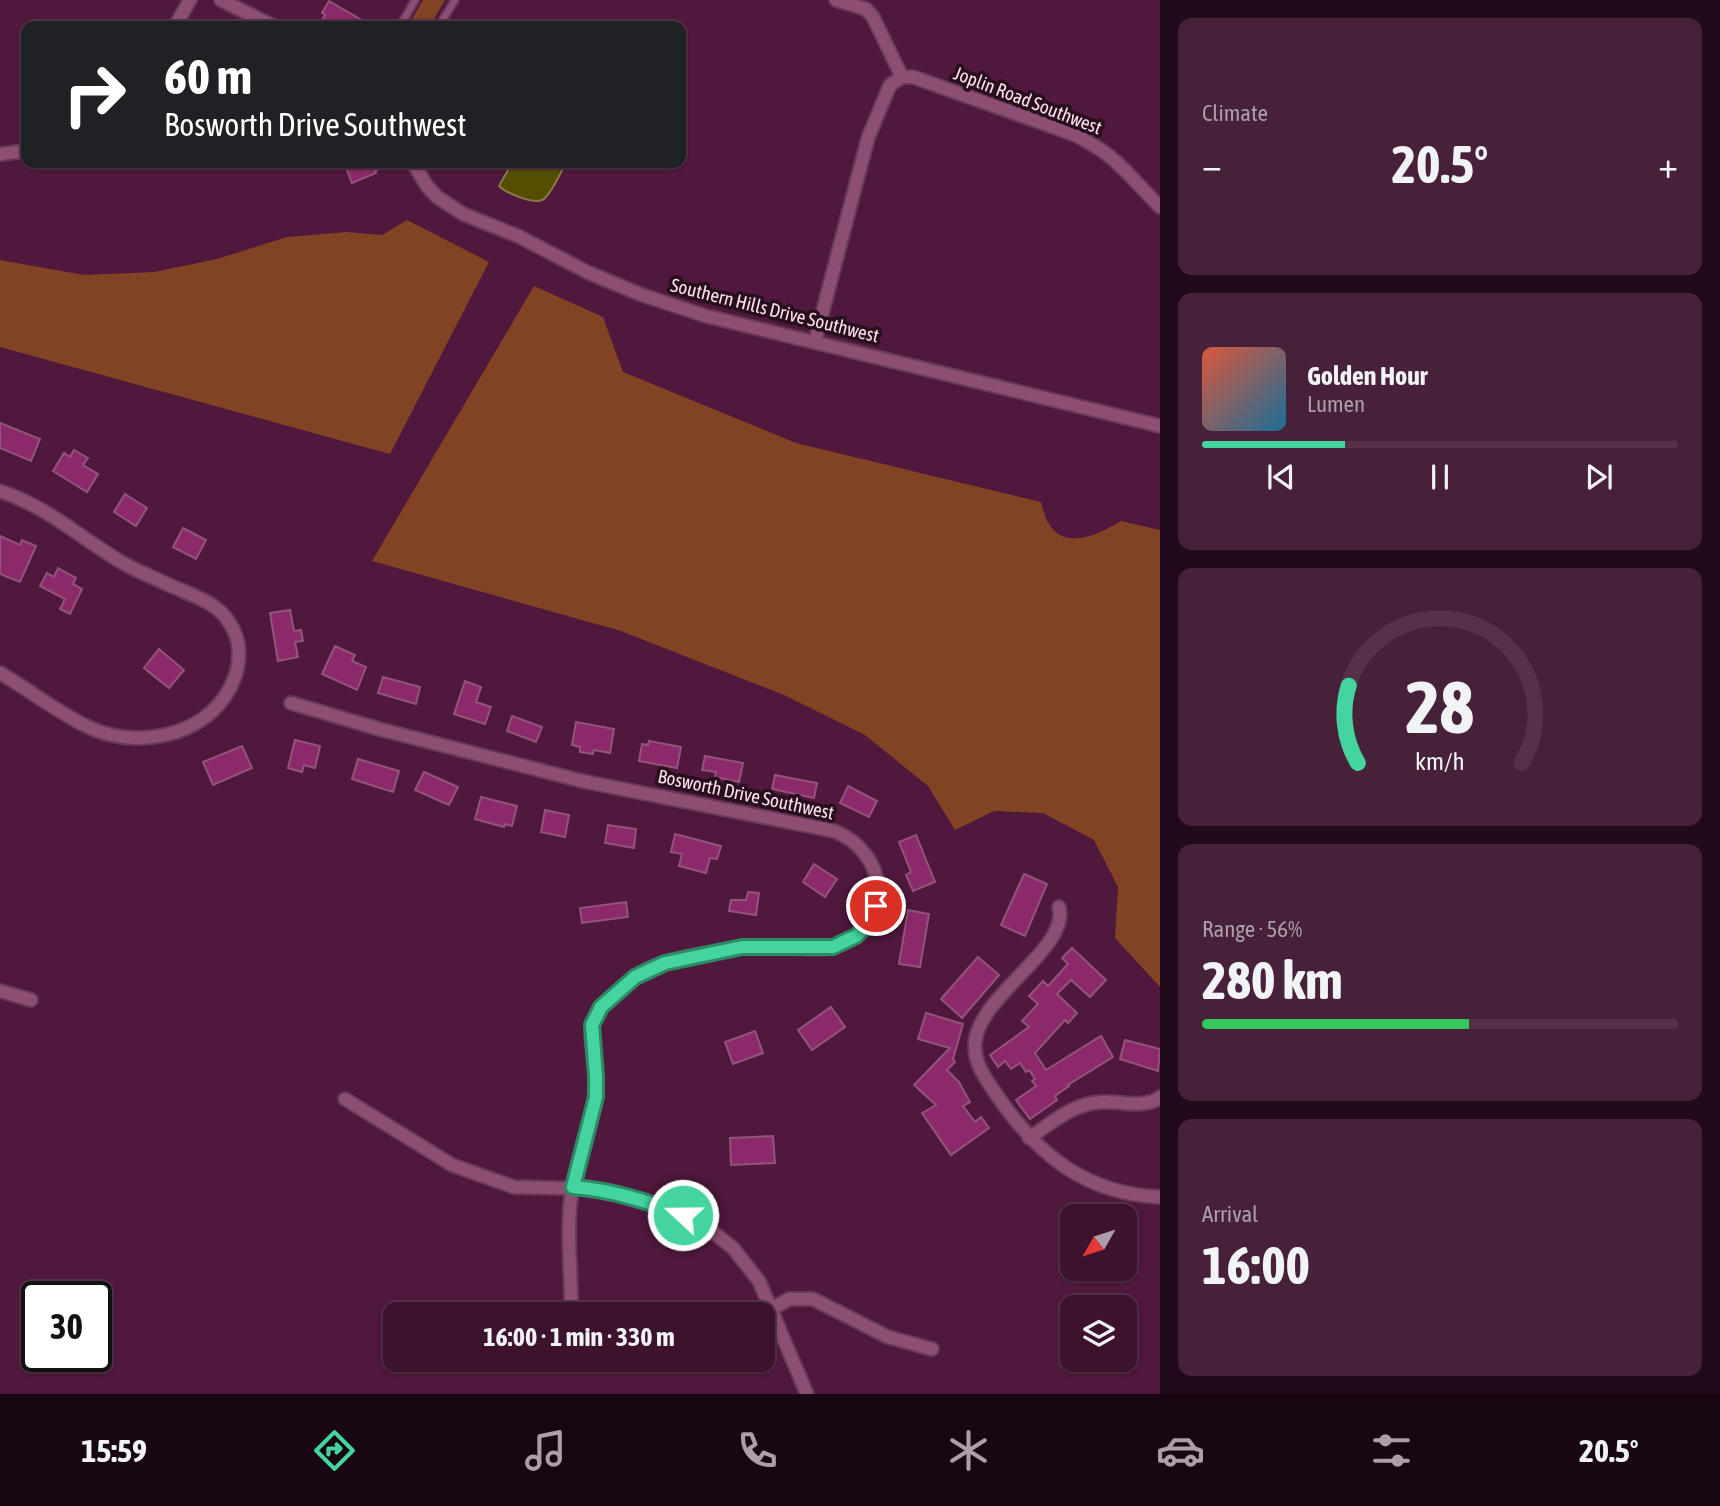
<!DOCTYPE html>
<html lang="en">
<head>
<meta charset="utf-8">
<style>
	:root { --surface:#3c122d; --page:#472039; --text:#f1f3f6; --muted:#ac9eaa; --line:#553249; --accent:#44d49f }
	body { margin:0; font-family:"Asap Condensed",sans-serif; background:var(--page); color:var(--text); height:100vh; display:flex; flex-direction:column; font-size:26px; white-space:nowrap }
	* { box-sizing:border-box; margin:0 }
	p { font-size:23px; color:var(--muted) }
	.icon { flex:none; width:38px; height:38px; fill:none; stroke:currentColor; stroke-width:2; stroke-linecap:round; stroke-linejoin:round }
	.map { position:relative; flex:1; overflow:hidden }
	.panel { display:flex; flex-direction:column; gap:18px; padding:18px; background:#210a19; width:560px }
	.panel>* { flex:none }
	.top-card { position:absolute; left:21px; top:21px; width:665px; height:147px; border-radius:14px; box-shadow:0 2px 5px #0004,0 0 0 2px var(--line); background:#202124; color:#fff; overflow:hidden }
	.needle { width:46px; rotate:231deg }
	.fabs { position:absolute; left:1060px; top:1204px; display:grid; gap:14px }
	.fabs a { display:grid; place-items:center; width:77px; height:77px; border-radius:14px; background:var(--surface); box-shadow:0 2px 5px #0004,0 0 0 2px var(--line); font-size:35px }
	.speed { position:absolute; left:21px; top:1281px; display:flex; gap:14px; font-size:35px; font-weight:700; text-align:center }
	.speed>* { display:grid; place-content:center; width:91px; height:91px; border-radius:50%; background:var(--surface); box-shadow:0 2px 5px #0004,0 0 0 2px var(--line); line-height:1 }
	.speed .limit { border:4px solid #111; border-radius:10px; background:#fff; color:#111 }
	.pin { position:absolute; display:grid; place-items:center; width:60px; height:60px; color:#fff; margin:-30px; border:4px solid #fff; border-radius:50%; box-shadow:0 2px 7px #0007 }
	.me { position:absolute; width:77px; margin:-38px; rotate:291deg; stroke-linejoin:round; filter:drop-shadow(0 0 5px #0008) }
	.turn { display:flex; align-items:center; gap:24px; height:147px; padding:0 28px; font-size:32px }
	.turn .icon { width:91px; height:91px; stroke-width:2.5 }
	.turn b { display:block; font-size:49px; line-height:60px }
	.big { font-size:52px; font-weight:700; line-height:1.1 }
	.panel .tile { flex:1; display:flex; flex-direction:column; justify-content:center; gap:10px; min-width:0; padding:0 24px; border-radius:14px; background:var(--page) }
	.panel .dial { align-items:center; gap:0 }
	.dial svg { height:182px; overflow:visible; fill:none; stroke:var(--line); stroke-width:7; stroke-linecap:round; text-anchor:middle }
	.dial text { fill:var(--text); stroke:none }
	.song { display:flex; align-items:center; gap:21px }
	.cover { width:84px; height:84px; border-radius:10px; background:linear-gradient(135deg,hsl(10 70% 55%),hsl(200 70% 35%)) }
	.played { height:7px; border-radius:4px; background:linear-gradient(90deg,var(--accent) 30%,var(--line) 30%) }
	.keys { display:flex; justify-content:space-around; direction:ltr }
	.heat { display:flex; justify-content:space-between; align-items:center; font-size:38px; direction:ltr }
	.charge { height:10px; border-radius:5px; background:linear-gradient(90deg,#34c759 56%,var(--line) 0) }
	.trip { position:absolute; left:383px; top:1302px; width:392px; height:70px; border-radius:14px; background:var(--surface); box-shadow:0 2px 5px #0004,0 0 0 2px var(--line); font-weight:700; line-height:70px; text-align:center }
	.menu { display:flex; height:112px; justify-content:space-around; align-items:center; background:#180712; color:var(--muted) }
	.menu .icon { width:49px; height:49px }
	.menu .on { color:var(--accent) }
	.menu b { font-size:32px; color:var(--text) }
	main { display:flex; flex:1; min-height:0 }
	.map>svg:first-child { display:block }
	.green { fill:#824224 }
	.water { fill:#554e00; stroke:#887a48; stroke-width:2 }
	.building { fill:#8b296a; stroke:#925479; stroke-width:2 }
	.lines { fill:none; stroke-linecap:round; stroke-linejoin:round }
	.lane-casing { stroke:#683a58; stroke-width:10 }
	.street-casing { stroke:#683a58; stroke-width:16 }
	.lane { stroke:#8c4e73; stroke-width:6 }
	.street { stroke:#8c4e73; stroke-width:12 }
	.route-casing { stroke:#2c8a67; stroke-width:18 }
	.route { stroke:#44d49f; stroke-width:12 }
	.labels { text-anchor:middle; stroke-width:7; stroke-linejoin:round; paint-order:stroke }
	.street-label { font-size:19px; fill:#fee0f0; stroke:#280f1e }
</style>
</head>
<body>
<main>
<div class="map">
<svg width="1160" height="1394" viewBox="0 0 1160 1394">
	<rect width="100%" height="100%" fill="#50183c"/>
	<!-- green -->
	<g class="green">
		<path d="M423 0H445L430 26H408Z"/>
		<path d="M407 220 489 262 390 454 0 347V260L84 275 154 272 217 259 287 237 347 232 382 235Z"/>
		<path d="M534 286 603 317 623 372 796 443 1041 502C1043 509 1045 518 1049 524 1066 552 1101 533 1121 521L1160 530V987L1115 938 1118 887 1094 840 1043 813 994 811 955 830 928 786 865 735 784 695 621 631 372 561Z"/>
	</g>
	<!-- water -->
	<path class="water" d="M512 163H566C560 173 554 189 545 198 536 207 505 192 499 186Z"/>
	<!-- building -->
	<g class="building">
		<path d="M329 1 372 26H328L321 22 325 15 322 13Z"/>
		<path d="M344 163H393L375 171 376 173 352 183Z"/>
		<path d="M0 423 40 439 31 461 0 448Z"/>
		<path d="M74 450 88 458 83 465 98 474 87 492 53 471 64 453 70 457Z"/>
		<path d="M125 494 147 508 136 526 114 512Z"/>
		<path d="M183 528 206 540 196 559 173 547Z"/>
		<path d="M0 536 20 545 22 540 36 546 20 582 0 574Z"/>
		<path d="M58 568 76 578 73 584 82 589 70 614 60 609 65 599 40 586 47 573 54 577Z"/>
		<path d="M290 610 294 631 301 630 303 641 295 642 298 657 278 661 270 613Z"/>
		<path d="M335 646 355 655 352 661 366 667 357 690 322 674Z"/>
		<path d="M159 649 184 670 169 688 144 668Z"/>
		<path d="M383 677 420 687 416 704 378 693Z"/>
		<path d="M465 681 481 687 476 702 491 707 485 724 454 714Z"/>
		<path d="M512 716 542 727 536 742 507 731Z"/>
		<path d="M576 722 614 729 610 753 594 750 593 754 580 752V747L572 745Z"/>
		<path d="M295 740 320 746 315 768 304 765 302 772 288 768Z"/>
		<path d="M649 741 681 747 677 768 639 761 642 744 648 745Z"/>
		<path d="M242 746 252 768 213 785 203 762Z"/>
		<path d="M705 756 743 763 739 782 715 777 716 772 702 770Z"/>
		<path d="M358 759 399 771 393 792 352 779Z"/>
		<path d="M424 772 458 787 449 805 415 790Z"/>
		<path d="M775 775 817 783 814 798 772 789Z"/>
		<path d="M848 786 877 801 869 817 840 803Z"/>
		<path d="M481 797 517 806 512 826 505 824 504 827 475 819Z"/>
		<path d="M545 810 569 815 565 837 541 832Z"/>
		<path d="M608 825 636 829 634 848 605 843Z"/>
		<path d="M675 834 721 846 717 859 710 858 706 873 679 866 682 854 671 852Z"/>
		<path d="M916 835 935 882 913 891 906 875 911 872 899 842Z"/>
		<path d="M814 864 837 879 825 897 803 882Z"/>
		<path d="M1024 874 1047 884 1025 936 1001 925Z"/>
		<path d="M748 892 759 893 756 915 729 911 731 900H746Z"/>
		<path d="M626 902 628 917 582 923 580 908Z"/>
		<path d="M908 910 929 914 920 967 899 964Z"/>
		<path d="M1072 948 1106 980 1090 997 1071 980 1057 994 1077 1013 1068 1023 1065 1020 1035 1053 1046 1070 1101 1036 1113 1057 1068 1085 1069 1086 1055 1096 1057 1100 1030 1119 1016 1100 1036 1086 1032 1081 1035 1079 1029 1070 1026 1072 1020 1063 1011 1069 1005 1061 998 1067 990 1055 1029 1027 1022 1021 1038 1004 1029 996 1043 981 1048 986 1068 964 1062 958Z"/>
		<path d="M978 957 999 975 962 1018 941 999Z"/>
		<path d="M831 1007 845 1027 812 1050 798 1030Z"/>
		<path d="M926 1013 963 1024 953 1059 955 1062 947 1070 959 1082 970 1102 963 1106 975 1122 981 1117 989 1128 951 1155 922 1113 936 1105 914 1085 950 1048 918 1039Z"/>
		<path d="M755 1031 763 1053 733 1064 725 1042Z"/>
		<path d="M1125 1040 1160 1049 1158 1071 1120 1059Z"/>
		<path d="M773 1136 775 1163 731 1165 730 1138Z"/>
	</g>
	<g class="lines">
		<!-- lane casing -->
		<g class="lane-casing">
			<g id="lane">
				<path d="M400 26 415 0"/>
				<path d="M439 26 455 0"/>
			</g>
		</g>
		<!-- street casing -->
		<g class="street-casing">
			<g id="street">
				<path d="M221 0 273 26"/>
				<path d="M836 0 866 9 873 17 902 77"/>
				<path d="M175 26 190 0"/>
				<path d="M0 154 26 151"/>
				<path d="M413 163 427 186 437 197 463 214 518 236 589 273 642 295 706 316 1160 426"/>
				<path d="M815 341 868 138 890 85 902 77H913L1073 134C1117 155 1127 174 1160 207"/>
				<path d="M0 491C50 508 80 538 123 563 137 571 152 577 167 584 188 594 216 601 229 622 243 642 241 667 230 688 204 738 134 750 86 726 56 711 29 690 0 673"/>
				<path d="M291 703 379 729 582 781 834 831C886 851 897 921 842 944 821 953 795 947 773 946 743 946 674 956 648 969 632 978 611 995 599 1010 583 1031 597 1057 596 1082 594 1119 579 1154 572 1190 566 1226 571 1266 571 1302"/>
				<path d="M1059 907C1070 949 977 996 975 1044 974 1065 987 1080 998 1097 1038 1155 1086 1194 1160 1197"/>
				<path d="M0 991 31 1000"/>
				<path d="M345 1099 452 1165 514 1187 598 1189 643 1200 703 1224 733 1248 759 1281 807 1394"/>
				<path d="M1029 1138C1052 1123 1073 1103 1102 1102 1119 1101 1147 1109 1160 1097"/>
				<path d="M772 1309 789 1299H813L888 1337 932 1349"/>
			</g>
		</g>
		<!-- lane -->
		<use href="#lane" class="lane"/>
		<!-- street -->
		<use href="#street" class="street"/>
	</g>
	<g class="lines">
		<!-- route casing -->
		<g class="route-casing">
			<path id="route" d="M683 1215C647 1201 612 1190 573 1187L596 1097V1076L592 1025 601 1007 635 977 665 963 742 947H833L856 936 867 925 876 906"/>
		</g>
		<!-- route -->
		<use href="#route" class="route"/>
	</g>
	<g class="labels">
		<!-- street labels -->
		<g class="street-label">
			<text transform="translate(1028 100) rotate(21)" y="7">Joplin Road Southwest</text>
			<text transform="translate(775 310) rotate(14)" y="7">Southern Hills Drive Southwest</text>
			<text transform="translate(746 794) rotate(12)" y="7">Bosworth Drive Southwest</text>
		</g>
	</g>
</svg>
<div class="fabs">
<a><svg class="needle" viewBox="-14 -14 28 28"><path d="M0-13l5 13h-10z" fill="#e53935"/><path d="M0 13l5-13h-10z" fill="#ac9eaa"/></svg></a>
<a><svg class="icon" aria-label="layers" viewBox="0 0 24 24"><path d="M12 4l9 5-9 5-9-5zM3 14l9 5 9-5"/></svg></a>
</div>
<div class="speed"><div class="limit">30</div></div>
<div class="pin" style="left:876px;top:906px;background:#d93025"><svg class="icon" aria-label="arrive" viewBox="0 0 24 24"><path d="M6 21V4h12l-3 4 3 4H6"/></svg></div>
<svg class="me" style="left:683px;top:1215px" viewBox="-20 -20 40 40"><circle r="17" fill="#44d49f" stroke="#fff" stroke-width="3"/><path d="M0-11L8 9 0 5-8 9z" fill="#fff"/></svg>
<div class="trip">16:00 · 1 min · 330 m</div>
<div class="top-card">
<div class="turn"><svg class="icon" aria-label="right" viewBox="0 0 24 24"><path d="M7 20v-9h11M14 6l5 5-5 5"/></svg><div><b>60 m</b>Bosworth Drive Southwest</div></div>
</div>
</div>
<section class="panel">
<div class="tile"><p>Climate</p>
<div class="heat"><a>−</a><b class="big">20.5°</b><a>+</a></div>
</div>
<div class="tile">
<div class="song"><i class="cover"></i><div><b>Golden Hour</b><p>Lumen</p></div></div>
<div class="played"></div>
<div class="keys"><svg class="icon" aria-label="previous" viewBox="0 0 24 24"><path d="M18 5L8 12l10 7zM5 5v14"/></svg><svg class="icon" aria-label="pause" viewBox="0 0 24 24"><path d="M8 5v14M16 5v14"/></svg><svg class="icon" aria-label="next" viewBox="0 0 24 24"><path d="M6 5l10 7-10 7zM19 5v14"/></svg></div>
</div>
<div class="tile dial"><svg viewBox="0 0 100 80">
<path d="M14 69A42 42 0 1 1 86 69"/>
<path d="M14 69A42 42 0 0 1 10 35" stroke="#44d49f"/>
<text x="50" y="56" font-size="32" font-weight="700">28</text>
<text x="50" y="72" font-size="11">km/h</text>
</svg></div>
<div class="tile"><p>Range · 56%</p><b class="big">280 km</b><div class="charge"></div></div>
<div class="tile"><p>Arrival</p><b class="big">16:00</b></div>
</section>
</main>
<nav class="menu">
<b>15:59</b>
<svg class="icon on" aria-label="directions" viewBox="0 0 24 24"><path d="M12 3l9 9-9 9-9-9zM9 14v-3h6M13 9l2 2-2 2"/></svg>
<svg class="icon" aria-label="music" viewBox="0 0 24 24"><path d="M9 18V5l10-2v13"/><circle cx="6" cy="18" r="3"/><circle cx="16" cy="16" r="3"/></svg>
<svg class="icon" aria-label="phone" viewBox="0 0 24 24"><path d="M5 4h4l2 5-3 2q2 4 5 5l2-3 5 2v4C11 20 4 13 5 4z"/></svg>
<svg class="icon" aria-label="climate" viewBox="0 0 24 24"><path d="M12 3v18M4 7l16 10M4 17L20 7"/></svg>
<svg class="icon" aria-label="car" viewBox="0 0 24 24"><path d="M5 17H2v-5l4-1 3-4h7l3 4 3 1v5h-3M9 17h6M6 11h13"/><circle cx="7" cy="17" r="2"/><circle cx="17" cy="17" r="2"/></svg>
<svg class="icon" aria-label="filters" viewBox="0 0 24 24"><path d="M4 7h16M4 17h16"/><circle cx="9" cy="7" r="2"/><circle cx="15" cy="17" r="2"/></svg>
<b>20.5°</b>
</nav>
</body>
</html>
